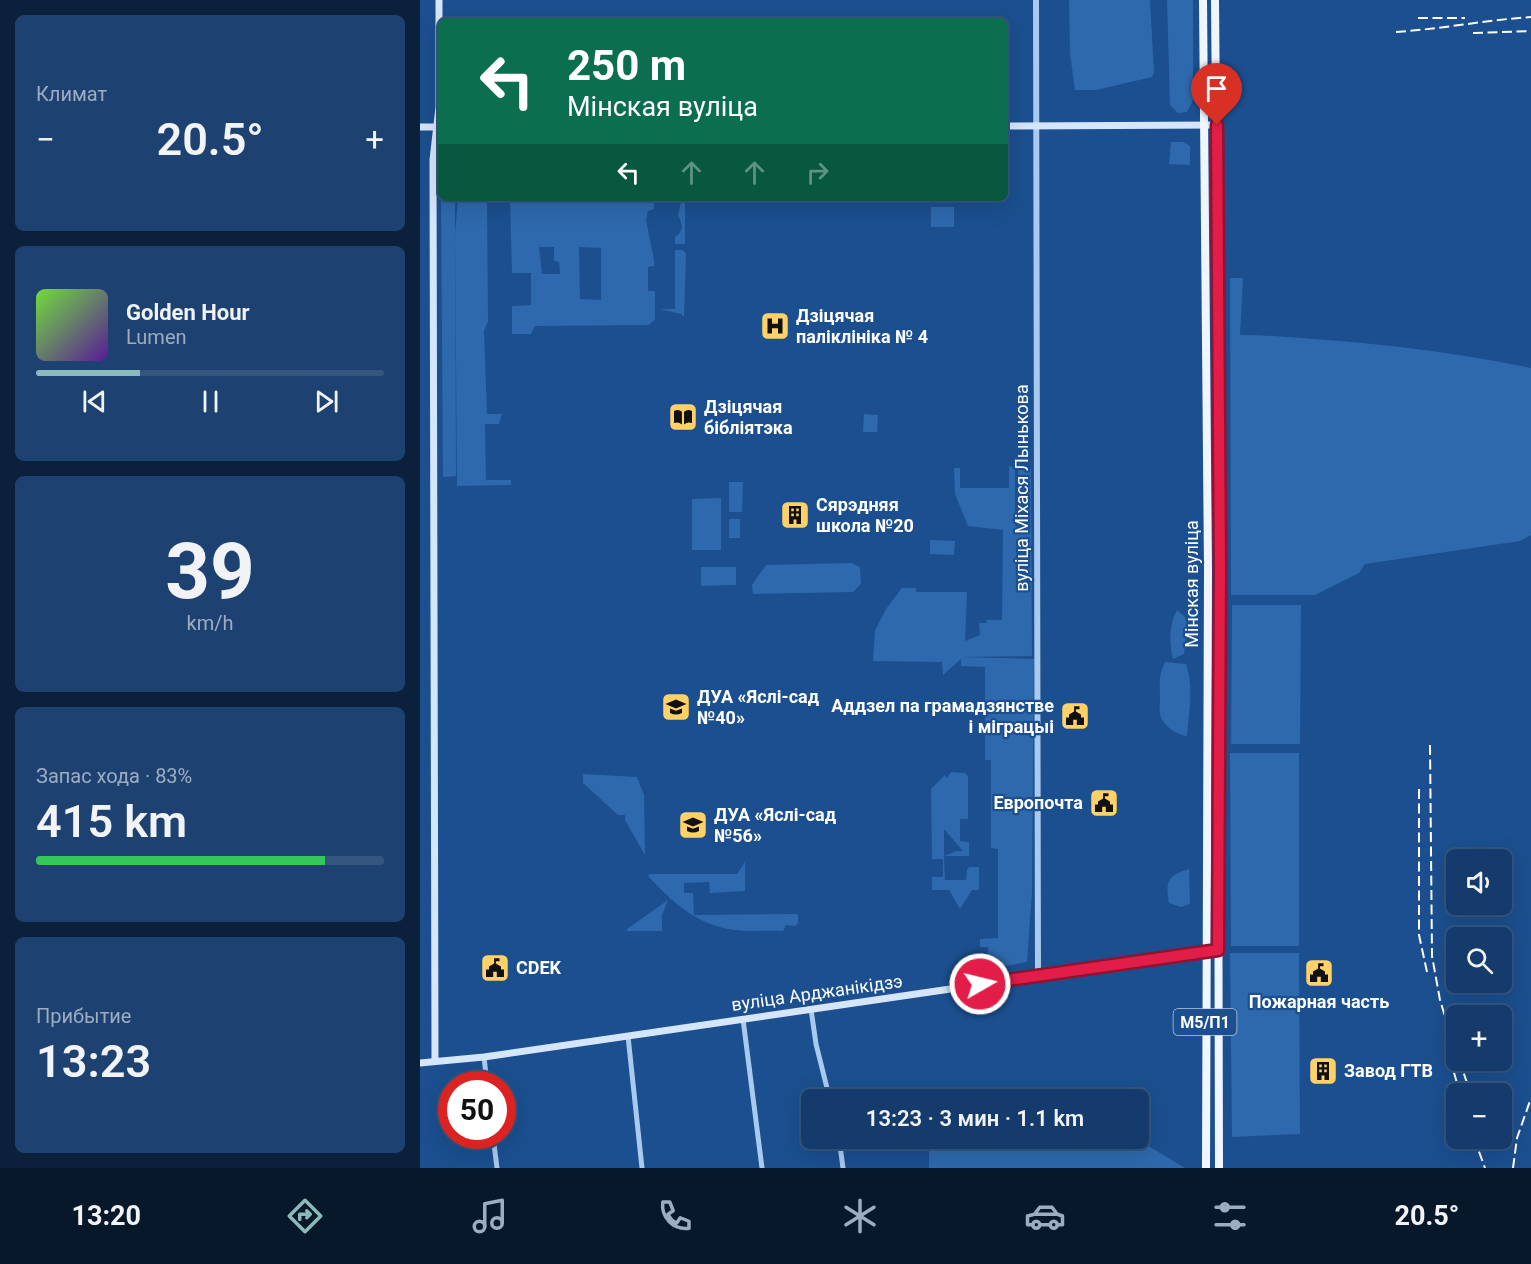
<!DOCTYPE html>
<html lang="ru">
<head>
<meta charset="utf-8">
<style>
	:root { --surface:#143b6b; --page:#1d4271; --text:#f1f3f6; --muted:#9dadc1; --line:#33557e; --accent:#8bbbb9 }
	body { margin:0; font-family:Roboto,sans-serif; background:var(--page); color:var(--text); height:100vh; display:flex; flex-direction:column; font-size:22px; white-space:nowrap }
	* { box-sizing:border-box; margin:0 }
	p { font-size:20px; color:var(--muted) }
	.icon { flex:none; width:33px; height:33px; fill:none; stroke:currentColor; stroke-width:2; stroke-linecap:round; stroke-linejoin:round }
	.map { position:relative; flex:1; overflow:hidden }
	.details { display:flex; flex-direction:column; gap:15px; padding:15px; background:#0b203b; width:420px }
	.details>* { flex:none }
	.guide { position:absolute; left:18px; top:18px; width:570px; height:183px; border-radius:9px; box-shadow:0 6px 24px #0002,0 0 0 2px var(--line); background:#0b6e4f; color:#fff; overflow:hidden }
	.buttons { position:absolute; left:1026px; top:849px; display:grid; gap:12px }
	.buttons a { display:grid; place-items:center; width:66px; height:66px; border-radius:9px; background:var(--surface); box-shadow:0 6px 24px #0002,0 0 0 2px var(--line); font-size:30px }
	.speed { position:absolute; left:18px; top:1071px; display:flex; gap:12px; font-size:30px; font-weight:700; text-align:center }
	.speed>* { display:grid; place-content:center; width:78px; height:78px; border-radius:50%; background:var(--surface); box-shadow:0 6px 24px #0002,0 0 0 2px var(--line); line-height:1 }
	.speed .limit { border:9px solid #d22; background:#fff; color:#111 }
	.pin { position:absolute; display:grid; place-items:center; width:51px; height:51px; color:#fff; margin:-62px -26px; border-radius:50% 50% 50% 0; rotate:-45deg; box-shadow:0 0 6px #0007 }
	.pin .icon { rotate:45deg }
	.me { position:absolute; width:66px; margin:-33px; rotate:82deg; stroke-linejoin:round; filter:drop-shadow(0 0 4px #0008) }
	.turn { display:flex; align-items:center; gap:21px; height:126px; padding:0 30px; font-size:27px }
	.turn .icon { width:78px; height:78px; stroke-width:2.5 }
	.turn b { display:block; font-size:42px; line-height:51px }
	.lanes { display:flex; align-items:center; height:57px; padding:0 30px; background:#0003; justify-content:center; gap:30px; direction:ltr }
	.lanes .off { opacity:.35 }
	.big { font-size:45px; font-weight:600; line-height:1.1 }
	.details .card { flex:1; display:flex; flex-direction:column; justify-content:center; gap:9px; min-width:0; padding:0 21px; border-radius:9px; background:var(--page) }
	.details .dial { align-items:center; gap:0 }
	.dial b { font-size:78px; line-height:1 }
	.song { display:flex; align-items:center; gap:18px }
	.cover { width:72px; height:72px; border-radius:9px; background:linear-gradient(135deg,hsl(100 70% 55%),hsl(270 70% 35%)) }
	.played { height:6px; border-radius:3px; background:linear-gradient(90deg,var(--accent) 30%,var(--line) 30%) }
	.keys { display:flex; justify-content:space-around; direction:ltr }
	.heat { display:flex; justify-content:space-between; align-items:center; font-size:33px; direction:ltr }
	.charge { height:9px; border-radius:4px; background:linear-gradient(90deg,#34c759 83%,var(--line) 0) }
	.trip { position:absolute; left:381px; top:1089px; width:348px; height:60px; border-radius:9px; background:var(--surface); box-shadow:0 6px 24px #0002,0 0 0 2px var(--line); font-weight:600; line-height:60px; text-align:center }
	.tab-bar { display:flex; height:96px; justify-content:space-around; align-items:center; background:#08182b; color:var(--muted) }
	.tab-bar .icon { width:42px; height:42px }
	.tab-bar .active { color:var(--accent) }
	.tab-bar b { font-size:27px; color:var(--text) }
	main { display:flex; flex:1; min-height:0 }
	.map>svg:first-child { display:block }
	.green { fill:#2e69ad; fill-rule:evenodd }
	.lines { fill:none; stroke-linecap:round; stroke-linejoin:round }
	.minor { stroke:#a9c9ee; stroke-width:5 }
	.tertiary { stroke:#a9c9ee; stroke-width:6 }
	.secondary { stroke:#d6e6fa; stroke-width:7 }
	.primary { stroke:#f0f6ff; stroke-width:8 }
	.rail { stroke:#fff; stroke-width:2; stroke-dasharray:10 4.5; stroke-linecap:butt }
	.route-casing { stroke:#92132f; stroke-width:15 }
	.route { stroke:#e11d48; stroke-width:10 }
	.labels { text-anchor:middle; stroke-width:4.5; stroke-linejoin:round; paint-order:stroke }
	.shield { fill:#1b4f8f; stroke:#bbcadd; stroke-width:1.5 }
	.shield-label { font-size:16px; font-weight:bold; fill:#fff }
	.poi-label { font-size:18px; font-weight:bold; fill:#fff; stroke:#1b4f8f; text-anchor:start }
	.street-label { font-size:18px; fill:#fff; stroke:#1b4f8f }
</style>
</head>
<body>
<main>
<section class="details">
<div class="card"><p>Климат</p>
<div class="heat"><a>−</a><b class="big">20.5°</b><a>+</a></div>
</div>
<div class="card">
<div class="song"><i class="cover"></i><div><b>Golden Hour</b><p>Lumen</p></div></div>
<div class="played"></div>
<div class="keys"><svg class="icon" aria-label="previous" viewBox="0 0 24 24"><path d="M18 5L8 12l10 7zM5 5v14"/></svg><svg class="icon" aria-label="pause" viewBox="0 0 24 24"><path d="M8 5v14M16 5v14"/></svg><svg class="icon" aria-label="next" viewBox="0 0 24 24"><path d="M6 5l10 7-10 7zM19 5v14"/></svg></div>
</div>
<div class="card dial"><b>39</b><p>km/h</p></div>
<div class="card"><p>Запас хода · 83%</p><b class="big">415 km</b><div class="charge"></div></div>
<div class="card"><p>Прибытие</p><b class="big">13:23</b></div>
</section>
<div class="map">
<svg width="1111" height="1168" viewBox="0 0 1111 1168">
	<rect width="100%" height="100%" fill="#1b4f8f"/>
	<!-- green -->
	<g class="green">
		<path d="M649 0H730L734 72 732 77 676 90H655L650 53Z"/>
		<path d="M747 0H773V100L767 112 758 113 750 105Z"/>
		<path d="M751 142H763L770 146V165L749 164Z"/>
		<path d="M21 198H35L36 476 23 477Z"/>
		<path d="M38 198H234V209L228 211 226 220 234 260V266L228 267V291H235V319L229 325 115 326 111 334H92V306L111 305V273H92L90 199H67L68 321 64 331 67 414H82L79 424H65L66 480H91V485L37 486 35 236ZM119 247H134V261L139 262 140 274H122ZM159 247 181 248V300L160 299Z"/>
		<path d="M255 198H265V244H255V237C265 231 262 223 258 215L261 203Z"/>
		<rect x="511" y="207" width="23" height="20"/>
		<path d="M255 250H262L266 253 264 317 261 314 240 309H255Z"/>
		<path d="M810 278H823L820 335C845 335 868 337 893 339 968 344 1037 353 1111 368V535L1100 541 945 564 939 573 895 595H811Z"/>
		<path d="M444 414 458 415 457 432H443Z"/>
		<path d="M589 466 595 467V526H598V467L611 469 612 656 541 657 614 659 612 892 607 962 569 969 568 947H560V939L578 938V849L571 848V760H565V667L541 666V659L523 675 522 662 453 661 455 630 466 609 482 588H496V592H547L545 641 560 635 559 623H566L567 620H582L583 530 548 526 535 494 534 468H540V488H589Z"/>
		<path d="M309 482H323L322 512H309Z"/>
		<path d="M301 498V550H272V499Z"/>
		<rect x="309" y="519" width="11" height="19"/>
		<path d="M510 540 535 541 534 555 510 554Z"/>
		<path d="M431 563 440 567 441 584 433 592 333 594 332 585 346 565Z"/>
		<path d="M281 567H316V585L281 586Z"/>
		<path d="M812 605H881L880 744H811Z"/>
		<path d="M757 610 768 620C765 631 766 642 764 654L753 659C749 643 749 624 757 610Z"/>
		<path d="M745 662 766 664C774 686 769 712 767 736 757 735 741 725 740 713 739 709 740 704 740 699 740 682 738 677 745 662Z"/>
		<path d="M810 753H879V946H811Z"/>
		<path d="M531 772 545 773 548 776V819H540V841L549 842V856H524L525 880H546L547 870 549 867H559V890H552L540 909 529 890H512V877H523V859H512L511 789 525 775 527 778ZM524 829 543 851H537L524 856Z"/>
		<path d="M163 774 217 777 224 795 225 855 205 820V815H198L163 783Z"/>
		<path d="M325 862V891L290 893 289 882 264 883V893H273L274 915 378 914V923L375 926 366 925 363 931C347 930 331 932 315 930 278 926 252 902 228 876L230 874H317Z"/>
		<path d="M769 869 770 904 761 907 749 903C745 880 748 876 769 869Z"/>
		<path d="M248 900 242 915V931H207V929Z"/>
		<path d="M810 953H879L880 1134 812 1137Z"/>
		<path d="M509 1139H701L725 1144 765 1168H509Z"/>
	</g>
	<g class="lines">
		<!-- minor -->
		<g class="minor">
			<path d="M391 1009 396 1044 410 1100"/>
			<path d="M323 1019 342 1168"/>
			<path d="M208 1036 222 1168"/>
			<path d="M64 1057 67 1084"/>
			<path d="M73 1136 77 1168"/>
			<path d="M419 1138 423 1168"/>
		</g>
		<!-- tertiary -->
		<path class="tertiary" d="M616 0 618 975"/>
		<!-- secondary -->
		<g class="secondary">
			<path d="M585 126 797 125"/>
			<path d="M0 127H21"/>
			<path d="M15 1061 13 160 19 107V0"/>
			<path d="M0 1063 64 1057 798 950"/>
		</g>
		<!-- primary -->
		<g class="primary">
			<path d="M783 0 788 570 786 1168"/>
			<path d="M795 0 800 571 798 750 799 1168"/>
		</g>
		<!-- rail -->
		<g class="rail">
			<path d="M998 18H1045"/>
			<path d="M976 32C1021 29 1066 20 1111 17"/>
			<path d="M1053 33 1111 31"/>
			<path d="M1010 745 1012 956 1020 1000 1036 1052"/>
			<path d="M999 789V935L1007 972"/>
			<path d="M1026 1044 1040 1094"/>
			<path d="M1039 1060 1051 1094"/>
			<path d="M1054 1138 1065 1168"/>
			<path d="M1093 1168 1097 1138 1111 1098"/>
		</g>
	</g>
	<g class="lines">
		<!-- route casing -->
		<g class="route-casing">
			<path id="route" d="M560 984 798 950 800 571 797 125"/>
		</g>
		<!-- route -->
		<use href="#route" class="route"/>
	</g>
	<!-- icons -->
	<defs>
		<g id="hospital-square" transform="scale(1.5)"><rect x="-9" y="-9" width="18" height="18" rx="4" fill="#ffd166" stroke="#1b4f8f"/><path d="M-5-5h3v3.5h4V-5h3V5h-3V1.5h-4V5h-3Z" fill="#111"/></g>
		<g id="library-square" transform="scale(1.5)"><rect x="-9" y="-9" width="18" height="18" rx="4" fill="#ffd166" stroke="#1b4f8f"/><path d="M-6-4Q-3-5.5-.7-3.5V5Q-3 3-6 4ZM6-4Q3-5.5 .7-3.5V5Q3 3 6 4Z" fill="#111"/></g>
		<g id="building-square" transform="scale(1.5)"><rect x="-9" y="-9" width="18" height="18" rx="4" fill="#ffd166" stroke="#1b4f8f"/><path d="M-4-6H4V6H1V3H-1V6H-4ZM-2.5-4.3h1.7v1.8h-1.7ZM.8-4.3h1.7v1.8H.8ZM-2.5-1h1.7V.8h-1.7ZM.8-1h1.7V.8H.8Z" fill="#111"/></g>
		<g id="school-square" transform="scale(1.5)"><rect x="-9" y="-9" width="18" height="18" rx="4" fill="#ffd166" stroke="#1b4f8f"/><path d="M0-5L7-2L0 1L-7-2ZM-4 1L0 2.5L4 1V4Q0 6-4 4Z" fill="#111"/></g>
		<g id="civic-square" transform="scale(1.5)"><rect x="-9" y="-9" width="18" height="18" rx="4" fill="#ffd166" stroke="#1b4f8f"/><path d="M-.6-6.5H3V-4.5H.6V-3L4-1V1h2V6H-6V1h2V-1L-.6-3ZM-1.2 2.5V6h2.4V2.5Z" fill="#111"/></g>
	</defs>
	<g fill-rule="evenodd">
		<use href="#hospital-square" x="355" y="326"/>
		<use href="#library-square" x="263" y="417"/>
		<use href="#building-square" x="375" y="515"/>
		<use href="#school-square" x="256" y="707"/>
		<use href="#civic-square" x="655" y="716"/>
		<use href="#civic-square" x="684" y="803"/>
		<use href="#school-square" x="273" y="825"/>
		<use href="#civic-square" x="75" y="968"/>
		<use href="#civic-square" x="899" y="973"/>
		<use href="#building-square" x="903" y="1071"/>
	</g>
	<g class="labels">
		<!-- shield labels -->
		<rect class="shield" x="753.5" y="1009" width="63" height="26" rx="4.5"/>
		<g class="shield-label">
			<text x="785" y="1028">М5/П1</text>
		</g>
		<!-- poi labels -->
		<g class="poi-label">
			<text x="376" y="322">Дзіцячая<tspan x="376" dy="21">паліклініка № 4</tspan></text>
			<text x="284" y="413">Дзіцячая<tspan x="284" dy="21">бібліятэка</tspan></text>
			<text x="396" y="511">Сярэдняя<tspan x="396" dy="21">школа №20</tspan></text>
			<text x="277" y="703">ДУА «Яслі-сад<tspan x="277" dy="21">№40»</tspan></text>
			<text x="634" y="712" text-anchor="end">Аддзел па грамадзянстве<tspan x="634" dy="21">і міграцыі</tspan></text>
			<text x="663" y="809" text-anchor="end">Европочта</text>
			<text x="294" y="821">ДУА «Яслі-сад<tspan x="294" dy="21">№56»</tspan></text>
			<text x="96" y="974">CDEK</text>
			<text x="899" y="1008" text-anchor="middle">Пожарная часть</text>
			<text x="924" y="1077">Завод ГТВ</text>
		</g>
		<!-- street labels -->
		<g class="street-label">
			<text transform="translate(602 488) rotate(-90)" y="6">вуліца Міхася Лынькова</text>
			<text transform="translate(772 584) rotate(-90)" y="6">Мінская вуліца</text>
			<text transform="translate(397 993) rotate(-8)" y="6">вуліца Арджанікідзэ</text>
		</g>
	</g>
</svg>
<div class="buttons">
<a><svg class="icon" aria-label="sound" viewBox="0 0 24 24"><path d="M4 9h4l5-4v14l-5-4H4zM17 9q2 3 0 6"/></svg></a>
<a><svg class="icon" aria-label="search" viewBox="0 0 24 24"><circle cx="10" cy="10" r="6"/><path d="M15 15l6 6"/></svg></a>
<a>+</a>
<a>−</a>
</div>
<div class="speed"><div class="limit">50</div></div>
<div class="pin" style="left:797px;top:125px;background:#d93025"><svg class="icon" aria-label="arrive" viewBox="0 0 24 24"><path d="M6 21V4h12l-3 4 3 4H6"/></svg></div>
<svg class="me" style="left:560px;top:984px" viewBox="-20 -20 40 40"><circle r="17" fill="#e11d48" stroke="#fff" stroke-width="3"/><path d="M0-11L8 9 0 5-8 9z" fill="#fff"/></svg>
<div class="trip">13:23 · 3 мин · 1.1 km</div>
<div class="guide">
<div class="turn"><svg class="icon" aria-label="left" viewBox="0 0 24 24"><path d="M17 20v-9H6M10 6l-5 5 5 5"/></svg><div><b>250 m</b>Мінская вуліца</div></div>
<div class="lanes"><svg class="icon" aria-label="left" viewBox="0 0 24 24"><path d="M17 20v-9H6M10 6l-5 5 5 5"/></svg><svg class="icon off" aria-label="ahead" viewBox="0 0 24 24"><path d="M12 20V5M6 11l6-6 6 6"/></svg><svg class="icon off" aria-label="ahead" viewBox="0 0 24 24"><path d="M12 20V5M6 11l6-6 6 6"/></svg><svg class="icon off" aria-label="right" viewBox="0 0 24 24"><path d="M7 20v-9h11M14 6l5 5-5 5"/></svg></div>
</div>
</div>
</main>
<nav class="tab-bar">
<b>13:20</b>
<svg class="icon active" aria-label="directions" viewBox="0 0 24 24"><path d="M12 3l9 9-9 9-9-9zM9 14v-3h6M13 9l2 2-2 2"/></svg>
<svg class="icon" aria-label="music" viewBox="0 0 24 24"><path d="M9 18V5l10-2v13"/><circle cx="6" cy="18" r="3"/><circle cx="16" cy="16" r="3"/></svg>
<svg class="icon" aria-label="phone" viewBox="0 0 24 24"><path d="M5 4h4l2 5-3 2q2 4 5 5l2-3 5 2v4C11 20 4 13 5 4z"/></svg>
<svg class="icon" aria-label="climate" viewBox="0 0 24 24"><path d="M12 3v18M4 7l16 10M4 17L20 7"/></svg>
<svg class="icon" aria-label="car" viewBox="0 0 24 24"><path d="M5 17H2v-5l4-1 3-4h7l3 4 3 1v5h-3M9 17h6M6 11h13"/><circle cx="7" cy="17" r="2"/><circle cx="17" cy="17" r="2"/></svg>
<svg class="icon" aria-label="filters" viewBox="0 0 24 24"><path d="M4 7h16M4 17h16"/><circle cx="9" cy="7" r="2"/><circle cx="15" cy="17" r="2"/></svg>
<b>20.5°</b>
</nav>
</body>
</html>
